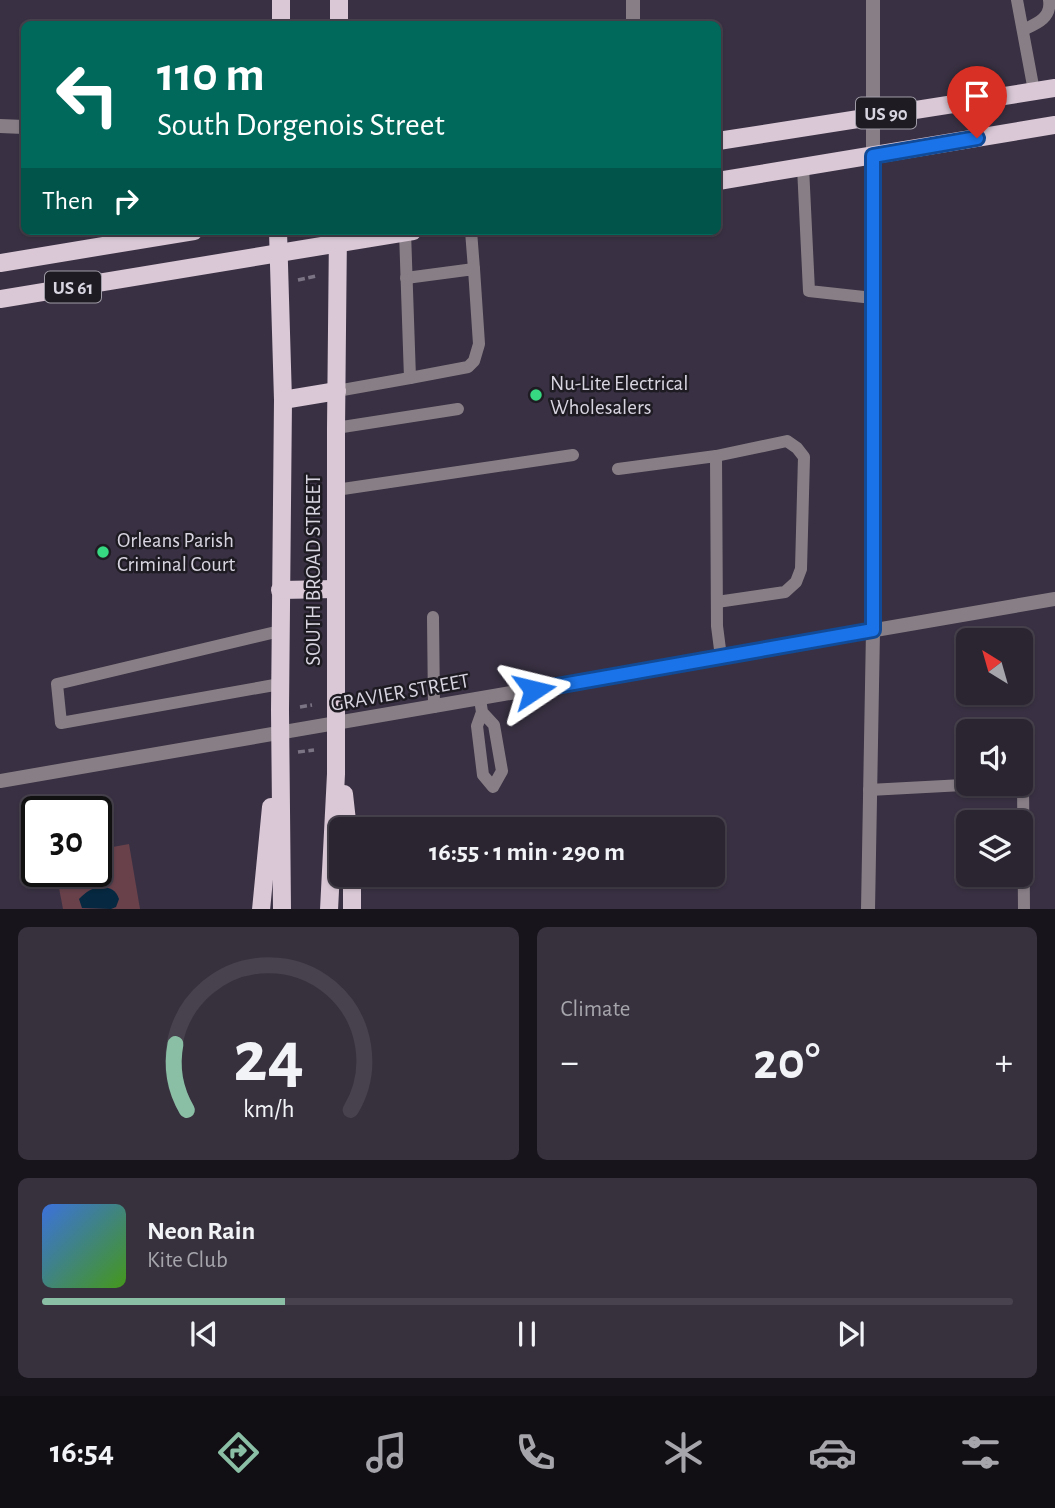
<!DOCTYPE html>
<html lang="en">
<head>
<meta charset="utf-8">
<style>
	:root { --surface:#2b2532; --page:#37313e; --text:#f1f3f6; --muted:#a6a5ac; --line:#47424d; --accent:#8abfa5 }
	body { margin:0; font-family:"Alegreya Sans",sans-serif; background:var(--page); color:var(--text); height:100vh; display:flex; flex-direction:column; font-size:26px; white-space:nowrap }
	* { box-sizing:border-box; margin:0 }
	p { font-size:23px; color:var(--muted) }
	.icon { flex:none; width:38px; height:38px; fill:none; stroke:currentColor; stroke-width:2; stroke-linecap:round; stroke-linejoin:round }
	.map { position:relative; height:909px; overflow:hidden }
	.drawer { display:flex; flex-direction:column; gap:18px; padding:18px; background:#18141c; flex:1 }
	.drawer>* { flex:none }
	.guide { position:absolute; left:21px; top:21px; width:700px; height:214px; border-radius:10px; box-shadow:0 2px 5px #0004,0 0 0 2px var(--line); background:#00695c; color:#fff; overflow:hidden }
	.needle { width:46px; rotate:323deg }
	.controls { position:absolute; left:956px; top:628px; display:grid; gap:14px }
	.controls a { display:grid; place-items:center; width:77px; height:77px; border-radius:10px; background:var(--surface); box-shadow:0 2px 5px #0004,0 0 0 2px var(--line); font-size:35px }
	.speed { position:absolute; left:21px; top:796px; display:flex; gap:14px; font-size:35px; font-weight:700; text-align:center }
	.speed>* { display:grid; place-content:center; width:91px; height:91px; border-radius:50%; background:var(--surface); box-shadow:0 2px 5px #0004,0 0 0 2px var(--line); line-height:1 }
	.speed .limit { border:4px solid #111; border-radius:10px; background:#fff; color:#111 }
	.pin { position:absolute; display:grid; place-items:center; width:60px; height:60px; color:#fff; margin:-72px -30px; border-radius:50% 50% 50% 0; rotate:-45deg; box-shadow:0 0 7px #0007 }
	.pin .icon { rotate:45deg }
	.me { position:absolute; width:77px; margin:-38px; rotate:80deg; stroke-linejoin:round; filter:drop-shadow(0 0 5px #0008) }
	.turn { display:flex; align-items:center; gap:24px; height:147px; padding:0 21px; font-size:32px }
	.turn .icon { width:91px; height:91px; stroke-width:2.5 }
	.turn b { display:block; font-size:49px; line-height:60px }
	.then { display:flex; align-items:center; height:66px; padding:0 21px; background:#0003; gap:14px; font-size:26px }
	.big { font-size:52px; font-weight:700; line-height:1.1 }
	.drawer .widget { flex:1; display:flex; flex-direction:column; justify-content:center; gap:10px; min-width:0; padding:0 24px; border-radius:10px; background:var(--page) }
	.drawer .dial { align-items:center; gap:0 }
	.dial svg { height:182px; overflow:visible; fill:none; stroke:var(--line); stroke-width:7; stroke-linecap:round; text-anchor:middle }
	.dial text { fill:var(--text); stroke:none }
	.song { display:flex; align-items:center; gap:21px }
	.cover { width:84px; height:84px; border-radius:10px; background:linear-gradient(135deg,hsl(220 70% 55%),hsl(100 70% 35%)) }
	.played { height:7px; border-radius:4px; background:linear-gradient(90deg,var(--accent) 25%,var(--line) 25%) }
	.keys { display:flex; justify-content:space-around; direction:ltr }
	.heat { display:flex; justify-content:space-between; align-items:center; font-size:38px; direction:ltr }
	.drawer .tiles { flex:1; display:grid; gap:18px; grid-template-columns:1fr 1fr }
	.widget:last-child { grid-column:span 2 }
	.trip { position:absolute; left:329px; top:817px; width:396px; height:70px; border-radius:10px; background:var(--surface); box-shadow:0 2px 5px #0004,0 0 0 2px var(--line); font-weight:700; line-height:70px; text-align:center }
	.dock { display:flex; height:112px; justify-content:space-around; align-items:center; background:#110f14; color:var(--muted) }
	.dock .icon { width:49px; height:49px }
	.dock .current { color:var(--accent) }
	.dock b { font-size:32px; color:var(--text) }
	.map>svg:first-child { display:block }
	.green { fill:#68414b }
	.water { fill:#062840 }
	.lines { fill:none; stroke-linecap:round; stroke-linejoin:round }
	.path { stroke:#7b7484; stroke-width:3.5; stroke-dasharray:7 3.5; stroke-linecap:butt }
	.lane { stroke:#887f86; stroke-width:12 }
	.street { stroke:#887f86; stroke-width:14 }
	.primary { stroke:#dac8d6; stroke-width:18 }
	.route-casing { stroke:#114b97; stroke-width:18 }
	.route { stroke:#1a73e8; stroke-width:12 }
	.poi-dot { fill:#36d881; stroke:#1e1b23; stroke-width:2.5 }
	.labels { text-anchor:middle; stroke-width:5; stroke-linejoin:round; paint-order:stroke }
	.shield { fill:#1e1b23; stroke:#a09ca7; stroke-width:2 }
	.shield-label { font-size:19px; font-weight:bold; fill:#d8d4e0 }
	.poi-label { font-size:21px; fill:#d8d4e0; stroke:#1e1b23; text-anchor:start }
	.street-label { font-size:21px; fill:#d8d4e0; stroke:#1e1b23 }
</style>
</head>
<body>
<div class="map">
<svg width="1055" height="910" viewBox="0 0 1055 910">
	<rect width="100%" height="100%" fill="#393143"/>
	<!-- green -->
	<path class="green" d="M129 844 140 909H63L56 872H96V850Z"/>
	<!-- water -->
	<path class="water" d="M102 887C111 888 116 890 119 899L116 907 111 909 82 908 79 899C87 891 91 888 102 887Z"/>
	<g class="lines">
		<!-- path -->
		<g class="path">
			<path d="M298 280 316 276"/>
			<path d="M300 707 312 705"/>
			<path d="M298 752 314 750"/>
		</g>
		<!-- lane -->
		<g class="lane">
			<path d="M1017 0 1034 91"/>
			<path d="M1023 30C1036 24 1052 18 1049 0"/>
			<path d="M803 167 809 291 873 298"/>
			<path d="M471 231 474 269"/>
			<path d="M406 278 474 269 479 344 474 361 468 367 410 378"/>
			<path d="M337 391 410 378 405 232"/>
			<path d="M336 428 458 409"/>
			<path d="M716 456 787 441 797 448 804 457 801 569 796 582 785 592 717 602"/>
			<path d="M618 469 716 456 717 626 721 657"/>
			<path d="M336 490 573 455"/>
			<path d="M433 617 434 707"/>
			<path d="M280 684 61 723 57 684 280 631"/>
			<path d="M480 699 482 712 477 726 483 775 493 787 502 771 494 725 482 712"/>
			<path d="M1020 782H1023L1024 910"/>
			<path d="M869 790 982 784"/>
		</g>
		<!-- street -->
		<g class="street">
			<path d="M633 24V0"/>
			<path d="M0 126 24 127"/>
			<path d="M0 781 1055 599"/>
			<path d="M868 910 873 630V0"/>
		</g>
		<!-- primary -->
		<g class="primary">
			<path d="M281 24V0"/>
			<path d="M339 24V0"/>
			<path d="M718 141 1055 88"/>
			<path d="M718 181 1055 125"/>
			<path d="M278 231 283 400 280 710 282 910"/>
			<path d="M0 263 194 231"/>
			<path d="M0 299 413 231"/>
			<path d="M283 400 337 391"/>
			<path d="M280 590 336 589"/>
			<path d="M344 794 348 830"/>
			<path d="M352 875V910"/>
			<path d="M261 910 271 807"/>
			<path d="M329 910 336 774V428L338 231"/>
		</g>
	</g>
	<g class="lines">
		<!-- route casing -->
		<g class="route-casing">
			<path id="route" d="M534 690 873 630V156L977 138"/>
		</g>
		<!-- route -->
		<use href="#route" class="route"/>
	</g>
	<!-- markers -->
	<g class="poi-dot">
		<circle cx="536" cy="395" r="7"/>
		<circle cx="103" cy="552" r="7"/>
	</g>
	<g class="labels">
		<!-- shield labels -->
		<g class="shield">
			<rect x="856" y="97.5" width="60" height="31" rx="5"/>
			<rect x="45" y="271.5" width="56" height="31" rx="5"/>
		</g>
		<g class="shield-label">
			<text x="886" y="120">US 90</text>
			<text x="73" y="294">US 61</text>
		</g>
		<!-- poi labels -->
		<g class="poi-label">
			<text x="550" y="390">Nu-Lite Electrical<tspan x="550" dy="24">Wholesalers</tspan></text>
			<text x="117" y="547">Orleans Parish<tspan x="117" dy="24">Criminal Court</tspan></text>
		</g>
		<!-- street labels -->
		<g class="street-label">
			<text transform="translate(313 570) rotate(-90)" y="7">SOUTH BROAD STREET</text>
			<text transform="translate(400 692) rotate(-10)" y="7">GRAVIER STREET</text>
		</g>
	</g>
</svg>
<div class="controls">
<a><svg class="needle" viewBox="-14 -14 28 28"><path d="M0-13l5 13h-10z" fill="#e53935"/><path d="M0 13l5-13h-10z" fill="#a6a5ac"/></svg></a>
<a><svg class="icon" aria-label="sound" viewBox="0 0 24 24"><path d="M4 9h4l5-4v14l-5-4H4zM17 9q2 3 0 6"/></svg></a>
<a><svg class="icon" aria-label="layers" viewBox="0 0 24 24"><path d="M12 4l9 5-9 5-9-5zM3 14l9 5 9-5"/></svg></a>
</div>
<div class="speed"><div class="limit">30</div></div>
<div class="pin" style="left:977px;top:138px;background:#d93025"><svg class="icon" aria-label="arrive" viewBox="0 0 24 24"><path d="M6 21V4h12l-3 4 3 4H6"/></svg></div>
<svg class="me" style="left:534px;top:690px" viewBox="-20 -20 40 40"><path d="M0-17L14 15 0 8-14 15z" fill="#1a73e8" stroke="#fff" stroke-width="4"/></svg>
<div class="trip">16:55 · 1 min · 290 m</div>
<div class="guide">
<div class="turn"><svg class="icon" aria-label="left" viewBox="0 0 24 24"><path d="M17 20v-9H6M10 6l-5 5 5 5"/></svg><div><b>110 m</b>South Dorgenois Street</div></div>
<div class="then">Then<svg class="icon" aria-label="right" viewBox="0 0 24 24"><path d="M7 20v-9h11M14 6l5 5-5 5"/></svg></div>
</div>
</div>
<section class="drawer">
<div class="tiles">
<div class="widget dial"><svg viewBox="0 0 100 80">
<path d="M14 69A42 42 0 1 1 86 69"/>
<path d="M14 69A42 42 0 0 1 9 40" stroke="#8abfa5"/>
<text x="50" y="56" font-size="32" font-weight="700">24</text>
<text x="50" y="72" font-size="11">km/h</text>
</svg></div>
<div class="widget"><p>Climate</p>
<div class="heat"><a>−</a><b class="big">20°</b><a>+</a></div>
</div>
<div class="widget">
<div class="song"><i class="cover"></i><div><b>Neon Rain</b><p>Kite Club</p></div></div>
<div class="played"></div>
<div class="keys"><svg class="icon" aria-label="previous" viewBox="0 0 24 24"><path d="M18 5L8 12l10 7zM5 5v14"/></svg><svg class="icon" aria-label="pause" viewBox="0 0 24 24"><path d="M8 5v14M16 5v14"/></svg><svg class="icon" aria-label="next" viewBox="0 0 24 24"><path d="M6 5l10 7-10 7zM19 5v14"/></svg></div>
</div>
</div>
</section>
<nav class="dock">
<b>16:54</b>
<svg class="icon current" aria-label="directions" viewBox="0 0 24 24"><path d="M12 3l9 9-9 9-9-9zM9 14v-3h6M13 9l2 2-2 2"/></svg>
<svg class="icon" aria-label="music" viewBox="0 0 24 24"><path d="M9 18V5l10-2v13"/><circle cx="6" cy="18" r="3"/><circle cx="16" cy="16" r="3"/></svg>
<svg class="icon" aria-label="phone" viewBox="0 0 24 24"><path d="M5 4h4l2 5-3 2q2 4 5 5l2-3 5 2v4C11 20 4 13 5 4z"/></svg>
<svg class="icon" aria-label="climate" viewBox="0 0 24 24"><path d="M12 3v18M4 7l16 10M4 17L20 7"/></svg>
<svg class="icon" aria-label="car" viewBox="0 0 24 24"><path d="M5 17H2v-5l4-1 3-4h7l3 4 3 1v5h-3M9 17h6M6 11h13"/><circle cx="7" cy="17" r="2"/><circle cx="17" cy="17" r="2"/></svg>
<svg class="icon" aria-label="filters" viewBox="0 0 24 24"><path d="M4 7h16M4 17h16"/><circle cx="9" cy="7" r="2"/><circle cx="15" cy="17" r="2"/></svg>
</nav>
</body>
</html>
